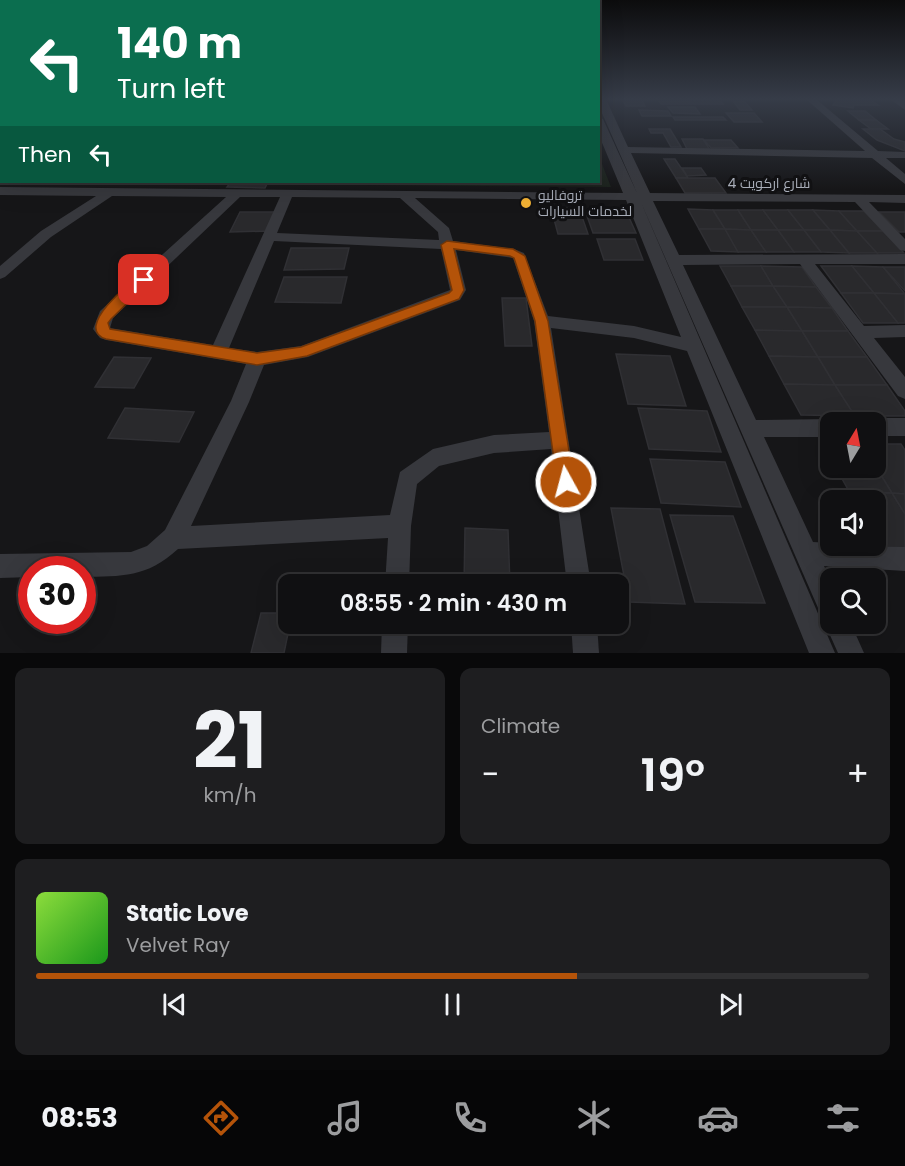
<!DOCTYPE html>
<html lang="en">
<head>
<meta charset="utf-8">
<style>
	:root { --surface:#101012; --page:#1e1e20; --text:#f1f3f6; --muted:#9c9d9f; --line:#303032; --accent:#b45309 }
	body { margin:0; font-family:Poppins,Cairo,sans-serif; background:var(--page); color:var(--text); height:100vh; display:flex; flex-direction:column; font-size:22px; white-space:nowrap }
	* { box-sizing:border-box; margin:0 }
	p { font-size:20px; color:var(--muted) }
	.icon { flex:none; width:33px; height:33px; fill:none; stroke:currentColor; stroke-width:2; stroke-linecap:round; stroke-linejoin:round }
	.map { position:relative; height:653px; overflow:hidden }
	.panel { display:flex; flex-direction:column; gap:15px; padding:15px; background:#09090a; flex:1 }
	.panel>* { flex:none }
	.banner { position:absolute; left:0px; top:0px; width:600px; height:183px; box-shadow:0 6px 24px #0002,0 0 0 2px var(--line); background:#0b6e4f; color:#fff; overflow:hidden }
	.needle { width:39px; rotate:10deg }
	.tools { position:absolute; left:820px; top:412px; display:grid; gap:12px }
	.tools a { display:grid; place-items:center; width:66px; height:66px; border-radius:12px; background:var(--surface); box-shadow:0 6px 24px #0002,0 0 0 2px var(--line); font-size:30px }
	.speed { position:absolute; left:18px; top:556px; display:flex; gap:12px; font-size:30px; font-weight:700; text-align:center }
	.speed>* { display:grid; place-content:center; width:78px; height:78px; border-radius:50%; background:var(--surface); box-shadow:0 6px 24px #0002,0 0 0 2px var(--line); line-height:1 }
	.speed .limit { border:9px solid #d22; background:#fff; color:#111 }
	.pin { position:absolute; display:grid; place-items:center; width:51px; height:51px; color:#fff; margin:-26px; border-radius:12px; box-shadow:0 3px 9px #0006 }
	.me { position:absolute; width:66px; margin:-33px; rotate:353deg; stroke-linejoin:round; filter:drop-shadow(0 0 4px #0008) }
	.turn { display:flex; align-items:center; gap:21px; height:126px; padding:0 18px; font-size:27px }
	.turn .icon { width:78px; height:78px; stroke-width:2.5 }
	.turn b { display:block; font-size:42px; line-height:51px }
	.then { display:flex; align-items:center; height:57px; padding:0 18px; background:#0003; gap:12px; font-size:22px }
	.big { font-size:45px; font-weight:600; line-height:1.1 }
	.panel .widget { flex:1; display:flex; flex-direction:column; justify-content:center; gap:9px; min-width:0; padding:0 21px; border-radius:12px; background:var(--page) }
	.panel .dial { align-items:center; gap:0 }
	.dial b { font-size:78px; line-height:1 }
	.song { display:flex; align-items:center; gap:18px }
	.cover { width:72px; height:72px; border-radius:9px; background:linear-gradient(135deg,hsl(90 70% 55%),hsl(120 70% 35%)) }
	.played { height:6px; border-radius:3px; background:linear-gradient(90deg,var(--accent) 65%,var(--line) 65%) }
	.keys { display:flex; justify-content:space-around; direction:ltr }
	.heat { display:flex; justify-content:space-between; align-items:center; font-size:33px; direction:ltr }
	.panel .tiles { flex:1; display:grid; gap:15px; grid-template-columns:1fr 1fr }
	.widget:last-child { grid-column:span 2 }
	.trip { position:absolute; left:278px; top:574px; width:351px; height:60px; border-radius:12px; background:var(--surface); box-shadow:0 6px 24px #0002,0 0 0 2px var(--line); font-weight:600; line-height:60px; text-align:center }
	.menu { display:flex; height:96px; justify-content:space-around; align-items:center; background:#060607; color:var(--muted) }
	.menu .icon { width:42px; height:42px }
	.menu .on { color:var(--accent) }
	.menu b { font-size:27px; color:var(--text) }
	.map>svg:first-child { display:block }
	.green { fill:#1c231d }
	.building { fill:#29292c; stroke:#303034; stroke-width:1.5 }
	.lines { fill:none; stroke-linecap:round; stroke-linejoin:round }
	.minor { fill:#37383d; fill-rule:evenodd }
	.highway { fill:#63666e; fill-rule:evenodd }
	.route { fill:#b45309; stroke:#753606; stroke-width:1.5 }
	.poi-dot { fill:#f2b134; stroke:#111113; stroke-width:2 }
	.labels { text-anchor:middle; stroke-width:6; stroke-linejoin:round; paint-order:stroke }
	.far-street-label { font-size:14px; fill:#a8adb8; stroke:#111113 }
	.far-poi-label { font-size:14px; fill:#a8adb8; stroke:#111113; text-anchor:start }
</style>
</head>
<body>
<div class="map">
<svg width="905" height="653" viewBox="0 0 905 653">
	<rect width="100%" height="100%" fill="#161618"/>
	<!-- green -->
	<path class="green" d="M599 156 611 187 29 182H598Z"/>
	<!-- building -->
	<g class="building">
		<path d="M622 99H641L645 106H626Z"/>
		<path d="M837 99H869L878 105H854L853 108 833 105Z"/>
		<path d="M688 100 721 101 723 104H691Z"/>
		<path d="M659 101H687L690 104H661Z"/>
		<path d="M733 101H744L752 110H740Z"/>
		<path d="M668 107H695L700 114 673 113Z"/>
		<path d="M639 110 668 111 671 116H642Z"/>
		<path d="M848 111H865L876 120H859Z"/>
		<path d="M726 113H754L762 122H734Z"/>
		<path d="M673 117H723L726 120H675Z"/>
		<path d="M859 120H876L888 129H871Z"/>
		<path d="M649 129H670L681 147H671L663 133H651Z"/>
		<path d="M863 129H880L894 139 905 142V151L877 140Z"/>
		<path d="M682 139H703L710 150 687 149Z"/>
		<path d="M704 140H731L738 148H711Z"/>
		<path d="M664 159H675L688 178H676Z"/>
		<path d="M682 168H701L706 175 687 176Z"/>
		<path d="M676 178H715L726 193H685Z"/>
		<path d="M231 182H268L265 188 227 187Z"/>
		<path d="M551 208H579L588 234H558Z"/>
		<path d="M688 209 713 210 725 229H699Z"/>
		<path d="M713 210H738L751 230 725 229Z"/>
		<path d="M738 210H763L778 230H751Z"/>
		<path d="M763 210H788L804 230H778Z"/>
		<path d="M788 210H813L830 230H804Z"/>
		<path d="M813 210 839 211 857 231 830 230Z"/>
		<path d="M839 211H864L883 231H857Z"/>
		<path d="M240 212H279L271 231 230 232Z"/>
		<path d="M879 212H905V232H899Z"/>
		<path d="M586 213H627L636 233H593Z"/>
		<path d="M699 229H725L738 252 711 251Z"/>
		<path d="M725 229 751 230 766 252H738Z"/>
		<path d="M751 230H778L794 252H766Z"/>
		<path d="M778 230H804L821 252H794Z"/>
		<path d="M804 230H830L849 253 821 252Z"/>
		<path d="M830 230 857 231 877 253H849Z"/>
		<path d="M857 231H883L904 253H877Z"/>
		<path d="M597 239H635L643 260H604Z"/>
		<path d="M291 248H349L344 269 284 270Z"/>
		<path d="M720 266H761L773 286H731Z"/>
		<path d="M761 266 802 267 816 287 773 286Z"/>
		<path d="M821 266H852L874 293H841Z"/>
		<path d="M852 266 883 267 905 294 874 293Z"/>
		<path d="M883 267H905V291Z"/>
		<path d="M284 277H347L341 303 275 302Z"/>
		<path d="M731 286H773L787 307H742Z"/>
		<path d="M773 286 816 287 832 308 787 307Z"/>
		<path d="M841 293H874L898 323H863Z"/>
		<path d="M874 293 905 294V323H898Z"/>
		<path d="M502 298H526L532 346H505Z"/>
		<path d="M742 307H787L802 331 755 330Z"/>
		<path d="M787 307 832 308 848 331H802Z"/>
		<path d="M755 330 802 331 818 357 769 356Z"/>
		<path d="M802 331H848L867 357H818Z"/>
		<path d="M616 354 670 356 686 406 628 404Z"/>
		<path d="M769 356 818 357 835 385 784 384Z"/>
		<path d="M114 357 151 358 134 388 95 387Z"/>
		<path d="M818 357H867L887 385H835Z"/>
		<path d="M784 384 835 385 855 416 801 415Z"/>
		<path d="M835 385H887L905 411V416H855Z"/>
		<path d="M125 408 194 412 179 442 108 438Z"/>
		<path d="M638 408 707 411 721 452 649 449Z"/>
		<path d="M876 444H901L905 450V494L892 493 876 467Z"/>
		<path d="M650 459 725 462 741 507 661 503Z"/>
		<path d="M876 467 892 493H850L836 468Z"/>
		<path d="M850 493H892L905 514V551H882L876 539V501H855Z"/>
		<path d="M892 493 905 494V514Z"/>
		<path d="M611 508 660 509 685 604 629 602Z"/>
		<path d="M670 515 733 516 765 603 695 602Z"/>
		<path d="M465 528 508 530 510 585H464Z"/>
		<path d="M261 613H288L290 624 284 653H251Z"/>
	</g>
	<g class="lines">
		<!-- minor -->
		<g class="minor">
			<path d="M598 99H606L628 147 865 151 806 99H816L878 151 905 152V158H886L905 174V184L872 158 631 153 650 193 905 195V203L869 202 905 239V251L900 250 855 202 653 201 679 255 905 254V264H815L864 326 905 325V337L874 338 905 377V399L898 396 800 264 683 265 756 420 831 419 838 423H831V437H764L813 542 831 543V546L905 547V571L824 566 831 580V624H851L864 653H838L825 624 827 619 822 617 640 200 835 653H809L687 351 634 338 551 328 591 585H567L551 449 494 453 439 466 417 484 411 526 409 585H385L388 538 178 549C146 578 123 576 82 577V570H32V577L0 578V554L131 552 147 546 165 530 231 401 246 364 106 340 100 338 93 329 100 311 226 197 112 196 51 237 5 277 0 279V266L41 231 96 196 0 195V187L623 193 598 133V116L603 119 637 193 598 104ZM240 197H280L213 345 110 328 113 318ZM292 197 400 198 438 232 439 240 277 233ZM415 198 626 200 681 337 634 326 548 316 524 253 514 249 453 241 449 228ZM274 241 441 249 450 290 301 346 257 352 229 348ZM456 250 513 258 534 321 549 432 494 435 433 449 400 472 390 515 191 526 249 402 264 365 308 357 460 300 466 290Z"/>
			<path d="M890 99H900L905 102V110Z"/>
			<path d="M0 125H2L0 132Z"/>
			<path d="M0 165H2L0 173Z"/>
			<path d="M876 418H905V436H876V423H868Z"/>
			<path d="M382 624H408L407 653H381Z"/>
			<path d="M571 624H597L599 653H573Z"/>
		</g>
		<!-- highway -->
		<path class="highway" d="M0 150H2L0 161Z"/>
	</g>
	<!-- sky -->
	<linearGradient id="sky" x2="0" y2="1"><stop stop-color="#0c0c0d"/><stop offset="0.52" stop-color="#363c48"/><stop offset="1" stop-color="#363c48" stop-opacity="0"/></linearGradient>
	<rect width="905" height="190" fill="url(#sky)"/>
	<!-- route -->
	<path class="route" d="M447 241 513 249 525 256 548 321 574 482 572 487 566 490 559 487 557 482 535 321 514 258 510 256 454 249 464 290 459 299 307 356 257 365 106 339C73 329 130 280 144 276L148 277V283L111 319 108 323 110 329 257 353 301 347 449 293 452 290 441 245Z"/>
	<!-- markers -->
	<circle class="poi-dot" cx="526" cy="203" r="6"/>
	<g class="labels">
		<!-- far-street labels -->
		<g class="far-street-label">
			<text x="769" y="188">شارع اركويت 4</text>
		</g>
		<!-- far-poi labels -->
		<g class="far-poi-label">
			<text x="538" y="200">تروفاليو<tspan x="538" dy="16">لخدمات السيارات</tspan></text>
		</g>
	</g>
</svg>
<div class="tools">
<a><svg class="needle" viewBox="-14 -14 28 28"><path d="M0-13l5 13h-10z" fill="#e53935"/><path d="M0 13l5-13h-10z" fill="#9c9d9f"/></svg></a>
<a><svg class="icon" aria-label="sound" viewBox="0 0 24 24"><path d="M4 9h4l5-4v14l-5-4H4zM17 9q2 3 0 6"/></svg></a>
<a><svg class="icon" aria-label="search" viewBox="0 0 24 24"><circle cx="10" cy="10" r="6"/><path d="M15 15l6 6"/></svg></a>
</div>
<div class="speed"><div class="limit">30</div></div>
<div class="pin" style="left:144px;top:280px;background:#d93025"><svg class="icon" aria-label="arrive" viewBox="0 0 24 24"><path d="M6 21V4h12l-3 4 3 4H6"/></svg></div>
<svg class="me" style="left:566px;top:482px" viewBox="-20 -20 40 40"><circle r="17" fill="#b45309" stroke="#fff" stroke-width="3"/><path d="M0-11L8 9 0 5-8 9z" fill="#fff"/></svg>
<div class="trip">08:55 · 2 min · 430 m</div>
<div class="banner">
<div class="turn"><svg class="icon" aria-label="left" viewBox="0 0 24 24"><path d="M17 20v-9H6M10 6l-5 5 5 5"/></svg><div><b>140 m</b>Turn left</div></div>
<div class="then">Then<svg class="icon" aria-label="left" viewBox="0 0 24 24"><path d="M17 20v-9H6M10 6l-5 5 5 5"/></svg></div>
</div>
</div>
<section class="panel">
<div class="tiles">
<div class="widget dial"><b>21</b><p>km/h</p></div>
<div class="widget"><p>Climate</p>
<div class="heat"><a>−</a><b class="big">19°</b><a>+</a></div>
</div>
<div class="widget">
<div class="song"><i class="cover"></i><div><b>Static Love</b><p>Velvet Ray</p></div></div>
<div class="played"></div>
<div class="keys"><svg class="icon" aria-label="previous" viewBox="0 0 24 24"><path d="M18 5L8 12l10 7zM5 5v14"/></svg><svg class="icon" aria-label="pause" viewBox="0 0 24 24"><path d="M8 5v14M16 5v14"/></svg><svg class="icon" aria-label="next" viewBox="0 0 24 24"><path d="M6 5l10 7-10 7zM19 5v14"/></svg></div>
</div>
</div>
</section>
<nav class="menu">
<b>08:53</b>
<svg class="icon on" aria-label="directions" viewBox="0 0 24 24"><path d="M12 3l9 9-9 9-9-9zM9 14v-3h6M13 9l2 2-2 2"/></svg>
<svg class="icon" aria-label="music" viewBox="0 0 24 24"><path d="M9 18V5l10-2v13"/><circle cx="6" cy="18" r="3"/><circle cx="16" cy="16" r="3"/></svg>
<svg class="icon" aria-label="phone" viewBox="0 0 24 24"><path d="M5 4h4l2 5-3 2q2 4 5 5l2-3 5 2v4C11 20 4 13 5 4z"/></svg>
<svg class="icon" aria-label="climate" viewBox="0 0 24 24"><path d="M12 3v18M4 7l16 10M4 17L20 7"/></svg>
<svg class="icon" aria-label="car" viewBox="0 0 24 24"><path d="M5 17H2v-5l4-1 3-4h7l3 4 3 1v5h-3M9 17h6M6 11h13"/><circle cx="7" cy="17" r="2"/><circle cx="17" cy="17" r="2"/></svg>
<svg class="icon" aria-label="filters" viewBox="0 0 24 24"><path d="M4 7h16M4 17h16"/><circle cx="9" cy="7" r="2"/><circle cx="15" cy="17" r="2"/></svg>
</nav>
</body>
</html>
